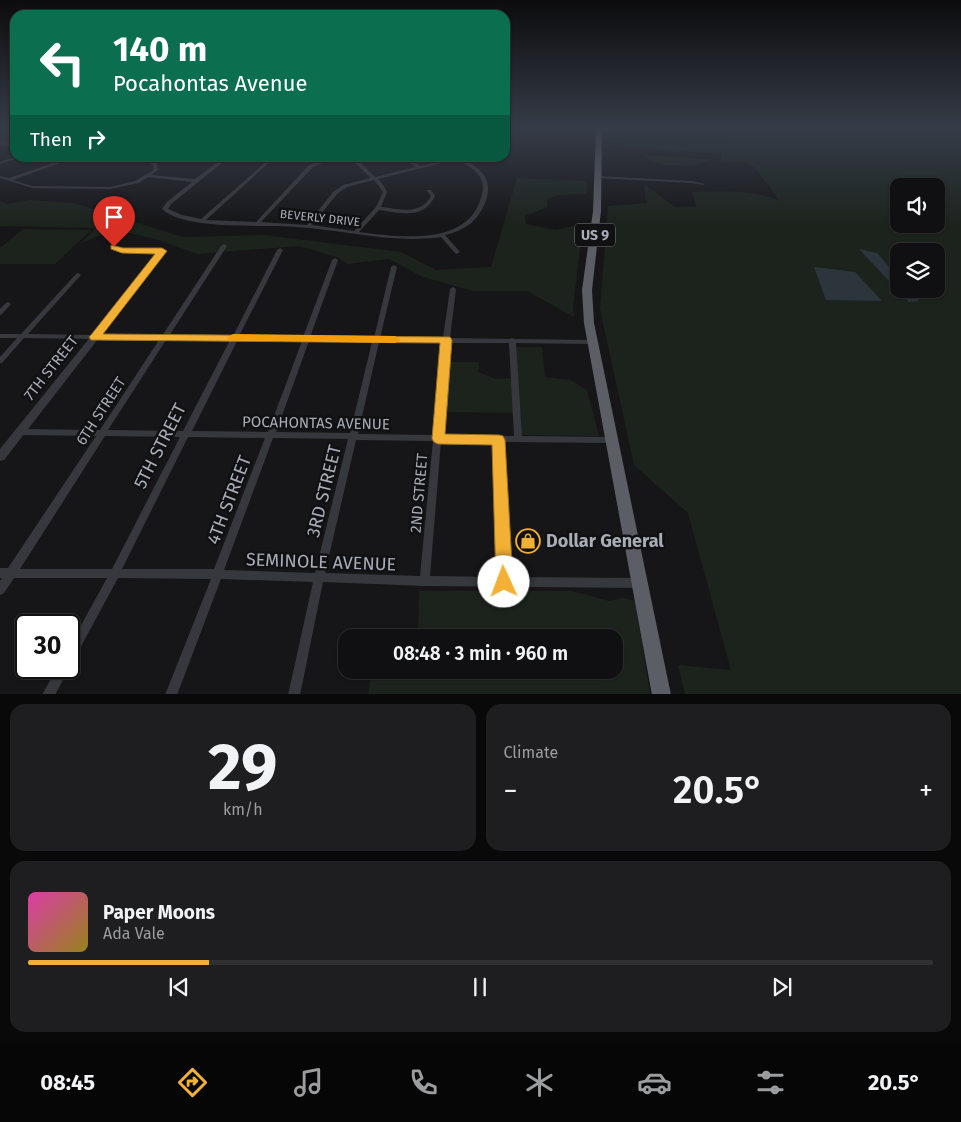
<!DOCTYPE html>
<html lang="en">
<head>
<meta charset="utf-8">
<style>
	:root { --surface:#101012; --page:#1e1e20; --text:#f1f3f6; --muted:#9c9d9f; --line:#303032; --accent:#f2b134 }
	body { margin:0; font-family:"Fira Sans",sans-serif; background:var(--page); color:var(--text); height:100vh; display:flex; flex-direction:column; font-size:19px; white-space:nowrap }
	* { box-sizing:border-box; margin:0 }
	p { font-size:16px; color:var(--muted) }
	.icon { flex:none; width:28px; height:28px; fill:none; stroke:currentColor; stroke-width:2; stroke-linecap:round; stroke-linejoin:round }
	.map { position:relative; height:694px; overflow:hidden }
	.side { display:flex; flex-direction:column; gap:10px; padding:10px; background:#09090a; flex:1 }
	.side>* { flex:none }
	.banner { position:absolute; left:10px; top:10px; width:500px; height:152px; border-radius:15px; box-shadow:0 1px 4px #0004,0 0 0 1px var(--line); background:#0b6e4f; color:#fff; overflow:hidden }
	.controls { position:absolute; left:890px; top:178px; display:grid; gap:10px }
	.controls a { display:grid; place-items:center; width:55px; height:55px; border-radius:10px; background:var(--surface); box-shadow:0 1px 4px #0004,0 0 0 1px var(--line); font-size:25px }
	.speed { position:absolute; left:15px; top:614px; display:flex; gap:10px; font-size:25px; font-weight:700; text-align:center }
	.speed>* { display:grid; place-content:center; width:65px; height:65px; border-radius:50%; background:var(--surface); box-shadow:0 1px 4px #0004,0 0 0 1px var(--line); line-height:1 }
	.speed .limit { border:2px solid #111; border-radius:8px; background:#fff; color:#111 }
	.pin { position:absolute; display:grid; place-items:center; width:42px; height:42px; color:#fff; margin:-51px -21px; border-radius:50% 50% 50% 0; rotate:-45deg; box-shadow:0 0 5px #0007 }
	.pin .icon { rotate:45deg }
	.me { position:absolute; width:55px; margin:-28px; rotate:358deg; stroke-linejoin:round; filter:drop-shadow(0 0 4px #0008) }
	.turn { display:flex; align-items:center; gap:18px; height:105px; padding:0 20px; font-size:22px }
	.turn .icon { width:65px; height:65px; stroke-width:2.5 }
	.turn b { display:block; font-size:35px; line-height:42px }
	.then { display:flex; align-items:center; height:48px; padding:0 20px; background:#0003; gap:10px; font-size:19px }
	.big { font-size:38px; font-weight:600; line-height:1.1 }
	.side .widget { flex:1; display:flex; flex-direction:column; justify-content:center; gap:8px; min-width:0; padding:0 18px; border-radius:15px; background:var(--page) }
	.side .dial { align-items:center; gap:0 }
	.dial b { font-size:65px; line-height:1 }
	.song { display:flex; align-items:center; gap:15px }
	.cover { width:60px; height:60px; border-radius:8px; background:linear-gradient(135deg,hsl(320 70% 55%),hsl(50 70% 35%)) }
	.played { height:5px; border-radius:2px; background:linear-gradient(90deg,var(--accent) 20%,var(--line) 20%) }
	.keys { display:flex; justify-content:space-around; direction:ltr }
	.heat { display:flex; justify-content:space-between; align-items:center; font-size:28px; direction:ltr }
	.side .tiles { flex:1; display:grid; gap:10px; grid-template-columns:1fr 1fr }
	.widget:last-child { grid-column:span 2 }
	.trip { position:absolute; left:338px; top:629px; width:285px; height:50px; border-radius:15px; background:var(--surface); box-shadow:0 1px 4px #0004,0 0 0 1px var(--line); font-weight:600; line-height:50px; text-align:center }
	.tab-bar { display:flex; height:80px; justify-content:space-around; align-items:center; background:#060607; color:var(--muted) }
	.tab-bar .icon { width:35px; height:35px }
	.tab-bar .current { color:var(--accent) }
	.tab-bar b { font-size:22px; color:var(--text) }
	.map>svg:first-child { display:block }
	.green { fill:#1c231d; fill-rule:evenodd }
	.water { fill:#2c353c }
	.lines { fill:none; stroke-linecap:round; stroke-linejoin:round }
	.minor { fill:#37383d; fill-rule:evenodd }
	.tertiary { fill:#37383d; fill-rule:evenodd }
	.trunk { fill:#5b5e65; fill-rule:evenodd }
	.route { fill:#f2b134; stroke:#9d7322 }
	.slow { fill:#f59e0b }
	.labels { text-anchor:middle; stroke-width:5; stroke-linejoin:round; paint-order:stroke }
	.far-street-label { font-size:12px; fill:#a8adb8; stroke:#111113 }
	.shield { fill:#111113; stroke:#7b7e86; stroke-width:1 }
	.shield-label { font-size:14px; font-weight:bold; fill:#a8adb8 }
	.street-label { font-size:15px; fill:#a8adb8; stroke:#111113 }
	.near-street-label { font-size:18px; fill:#a8adb8; stroke:#111113 }
	.near-poi-label { font-size:18px; font-weight:bold; fill:#a8adb8; stroke:#111113; text-anchor:start }
</style>
</head>
<body>
<div class="map">
<svg width="961" height="695" viewBox="0 0 961 695">
	<rect width="100%" height="100%" fill="#161618"/>
	<!-- green -->
	<g class="green">
		<path d="M721 128H732L735 130 961 128V694H685L678 665 731 670 688 513 634 465 600 309 608 206 646 203 644 184 675 207 696 206 692 192C721 191 753 189 780 201L755 168 746 163 712 160 690 166 666 165 651 161 645 155 721 160 722 154 607 145V139L632 142 730 141ZM899 186H936V224H899ZM899 251H936V289H899Z"/>
		<path d="M517 178 587 181 586 194 557 195 547 199V207L525 216 526 224 555 230 583 224 573 307 574 317 527 291H473L423 277 389 259 347 264 337 257 299 246 197 254 159 240 131 233H106L81 243 96 228 0 226V200L7 204 30 200 74 203 183 237 264 235 401 252 436 270 491 267Z"/>
		<path d="M23 229 91 230 55 264H0V248Z"/>
		<path d="M516 347H542L545 377 570 380 587 390 599 436 522 435 521 413 442 412 449 362H479L478 372 496 379 517 378Z"/>
		<path d="M419 591H572L609 601 624 598 635 601 650 694 368 695 372 670H614V638L381 637 418 634Z"/>
	</g>
	<!-- water -->
	<g class="water">
		<path d="M859 249 877 253 899 278V289H909L919 301 909 302Z"/>
		<path d="M814 267 855 272 882 301 826 300Z"/>
	</g>
	<g class="lines">
		<!-- minor -->
		<g class="minor">
			<path d="M15 157 18 158 0 164V162Z"/>
			<path d="M68 158H73L13 180 32 186 110 187 135 181 154 170 153 165 148 162 90 159 88 158 149 160 157 163 158 170 151 175 195 179 223 158H227V159L171 204 168 209 182 215 201 219 270 158H274L206 220 256 222 309 165 324 159 347 158 359 161 375 177 416 167 404 159V158H408L420 166 456 158C463 158 467 161 473 165 478 169 484 173 486 179 493 194 481 215 470 224 463 229 454 233 445 235L460 252 457 254 455 253 441 237C392 244 345 230 297 227 264 224 186 231 162 209L167 202 192 182 148 177 139 183 110 189 32 188 0 178V176L9 178ZM458 159C474 170 488 176 481 198 467 247 398 237 359 232L379 210C402 213 423 220 435 196L431 190H427V191L431 196C420 216 400 209 381 207L387 192 382 183 378 179ZM347 160 355 163 371 178 343 185 333 192 307 225 261 222 313 167 327 161ZM374 180 378 185 383 192 376 207 354 231 312 225 337 194 347 187Z"/>
			<path d="M596 176 692 181 705 184 703 185 692 183 598 178H596Z"/>
			<path d="M224 244 227 246 169 336H233L277 250 280 248 283 250 239 336 303 337 332 260 335 258 338 260 310 337 374 338 391 267 394 265 397 267 380 338H443L450 289 453 287 456 289 450 338 509 339 512 338 515 339 594 340 595 342 594 344H592L516 343 522 436 612 437 615 438 616 440 615 442 612 443 503 442 509 577 639 578 643 580 644 583 643 586 639 588 425 586 323 582 300 695H288L313 582 221 579 177 695H165L211 579 118 578 73 661 69 662V647L107 578H14L4 593 0 595V581L2 578H0V568H8L96 436 20 435 17 434 16 432 17 430 20 429 100 430 159 340 24 338 2 363H0V357L17 338H0V334H21L76 274 78 273 81 275 80 276 28 334 93 335 158 253H121L112 248 111 247 114 245 122 249H162L165 251 100 335 162 336 221 246ZM166 340H230L183 431 108 430ZM237 341H302L268 432 192 431ZM309 341 372 342 350 433 276 432ZM379 342 442 343 434 435 358 434ZM449 343H509L514 436 442 435ZM105 436 180 437 112 569H20ZM188 437 265 438 214 569H122ZM273 438 348 439 315 573 224 570ZM356 440 433 441 420 576 325 573ZM441 441H495L499 577 430 576Z"/>
			<path d="M8 302 11 304 2 314 0 315V309L6 303Z"/>
			<path d="M57 668H69L55 695H42Z"/>
		</g>
		<!-- tertiary -->
		<g class="tertiary">
			<path d="M15 141V145L0 146V142Z"/>
			<path d="M95 334 99 337 98 339 4 460 0 461V449L92 335Z"/>
		</g>
		<!-- trunk -->
		<path class="trunk" d="M596 128H602L601 211 592 290 594 323 671 695H652L584 323 582 290 593 211Z"/>
	</g>
	<!-- sky -->
	<linearGradient id="sky" x2="0" y2="1"><stop stop-color="#0c0c0d"/><stop offset="0.57" stop-color="#363c48"/><stop offset="1" stop-color="#363c48" stop-opacity="0"/></linearGradient>
	<rect width="961" height="225" fill="url(#sky)"/>
	<!-- route -->
	<path class="route" d="M111 245 123 248H162L167 251 103 334 450 337 452 340 445 434 499 435 503 436 505 440 513 582 510 587 504 590 498 587 496 582 492 445 438 444 434 442 432 439 440 343 91 340 89 337 91 335 155 254 122 253 111 249Z"/>
	<!-- slow -->
	<path class="slow" d="M233 334 395 336 401 340 395 343 229 340 227 338Z"/>
	<!-- icons -->
	<defs>
		<g id="shop-ring" transform="scale(1.25)"><circle r="9.5" fill="#111113" stroke="#f2b134" stroke-width="1.5"/><path d="M-5-2.5h2.3a2.7 3.5 0 0 1 5.4 0H5L5.5 6h-11ZM-1.5-2.5h3a1.5 2.3 0 0 0-3 0Z" fill="#f2b134"/></g>
	</defs>
	<g fill-rule="evenodd">
		<use href="#shop-ring" x="528" y="541"/>
	</g>
	<g class="labels">
		<!-- far-street labels -->
		<g class="far-street-label">
			<text transform="translate(320 218) rotate(6)" y="4">BEVERLY DRIVE</text>
		</g>
		<!-- shield labels -->
		<rect class="shield" x="575" y="223.5" width="40" height="23" rx="4"/>
		<g class="shield-label">
			<text x="595" y="240">US 9</text>
		</g>
		<!-- street labels -->
		<g class="street-label">
			<text transform="translate(51 368) rotate(-52)" y="5">7TH STREET</text>
			<text transform="translate(101 411) rotate(-57)" y="5">6TH STREET</text>
			<text transform="translate(316 423) rotate(1)" y="5">POCAHONTAS AVENUE</text>
			<text transform="translate(419 493) rotate(-85)" y="5">2ND STREET</text>
		</g>
		<!-- near-street labels -->
		<g class="near-street-label">
			<text transform="translate(160 446) rotate(-63)" y="6">5TH STREET</text>
			<text transform="translate(324 491) rotate(-76)" y="6">3RD STREET</text>
			<text transform="translate(229 500) rotate(-69)" y="6">4TH STREET</text>
			<text transform="translate(321 562) rotate(2)" y="6">SEMINOLE AVENUE</text>
		</g>
		<!-- near-poi labels -->
		<g class="near-poi-label">
			<text x="546" y="547">Dollar General</text>
		</g>
	</g>
</svg>
<div class="controls">
<a><svg class="icon" aria-label="sound" viewBox="0 0 24 24"><path d="M4 9h4l5-4v14l-5-4H4zM17 9q2 3 0 6"/></svg></a>
<a><svg class="icon" aria-label="layers" viewBox="0 0 24 24"><path d="M12 4l9 5-9 5-9-5zM3 14l9 5 9-5"/></svg></a>
</div>
<div class="speed"><div class="limit">30</div></div>
<div class="pin" style="left:114px;top:247px;background:#d93025"><svg class="icon" aria-label="arrive" viewBox="0 0 24 24"><path d="M6 21V4h12l-3 4 3 4H6"/></svg></div>
<svg class="me" style="left:504px;top:582px" viewBox="-20 -20 40 40"><circle r="19" fill="#fff"/><path d="M0-13L10 11 0 6-10 11z" fill="#f2b134"/></svg>
<div class="trip">08:48 · 3 min · 960 m</div>
<div class="banner">
<div class="turn"><svg class="icon" aria-label="left" viewBox="0 0 24 24"><path d="M17 20v-9H6M10 6l-5 5 5 5"/></svg><div><b>140 m</b>Pocahontas Avenue</div></div>
<div class="then">Then<svg class="icon" aria-label="right" viewBox="0 0 24 24"><path d="M7 20v-9h11M14 6l5 5-5 5"/></svg></div>
</div>
</div>
<section class="side">
<div class="tiles">
<div class="widget dial"><b>29</b><p>km/h</p></div>
<div class="widget"><p>Climate</p>
<div class="heat"><a>−</a><b class="big">20.5°</b><a>+</a></div>
</div>
<div class="widget">
<div class="song"><i class="cover"></i><div><b>Paper Moons</b><p>Ada Vale</p></div></div>
<div class="played"></div>
<div class="keys"><svg class="icon" aria-label="previous" viewBox="0 0 24 24"><path d="M18 5L8 12l10 7zM5 5v14"/></svg><svg class="icon" aria-label="pause" viewBox="0 0 24 24"><path d="M8 5v14M16 5v14"/></svg><svg class="icon" aria-label="next" viewBox="0 0 24 24"><path d="M6 5l10 7-10 7zM19 5v14"/></svg></div>
</div>
</div>
</section>
<nav class="tab-bar">
<b>08:45</b>
<svg class="icon current" aria-label="directions" viewBox="0 0 24 24"><path d="M12 3l9 9-9 9-9-9zM9 14v-3h6M13 9l2 2-2 2"/></svg>
<svg class="icon" aria-label="music" viewBox="0 0 24 24"><path d="M9 18V5l10-2v13"/><circle cx="6" cy="18" r="3"/><circle cx="16" cy="16" r="3"/></svg>
<svg class="icon" aria-label="phone" viewBox="0 0 24 24"><path d="M5 4h4l2 5-3 2q2 4 5 5l2-3 5 2v4C11 20 4 13 5 4z"/></svg>
<svg class="icon" aria-label="climate" viewBox="0 0 24 24"><path d="M12 3v18M4 7l16 10M4 17L20 7"/></svg>
<svg class="icon" aria-label="car" viewBox="0 0 24 24"><path d="M5 17H2v-5l4-1 3-4h7l3 4 3 1v5h-3M9 17h6M6 11h13"/><circle cx="7" cy="17" r="2"/><circle cx="17" cy="17" r="2"/></svg>
<svg class="icon" aria-label="filters" viewBox="0 0 24 24"><path d="M4 7h16M4 17h16"/><circle cx="9" cy="7" r="2"/><circle cx="15" cy="17" r="2"/></svg>
<b>20.5°</b>
</nav>
</body>
</html>
